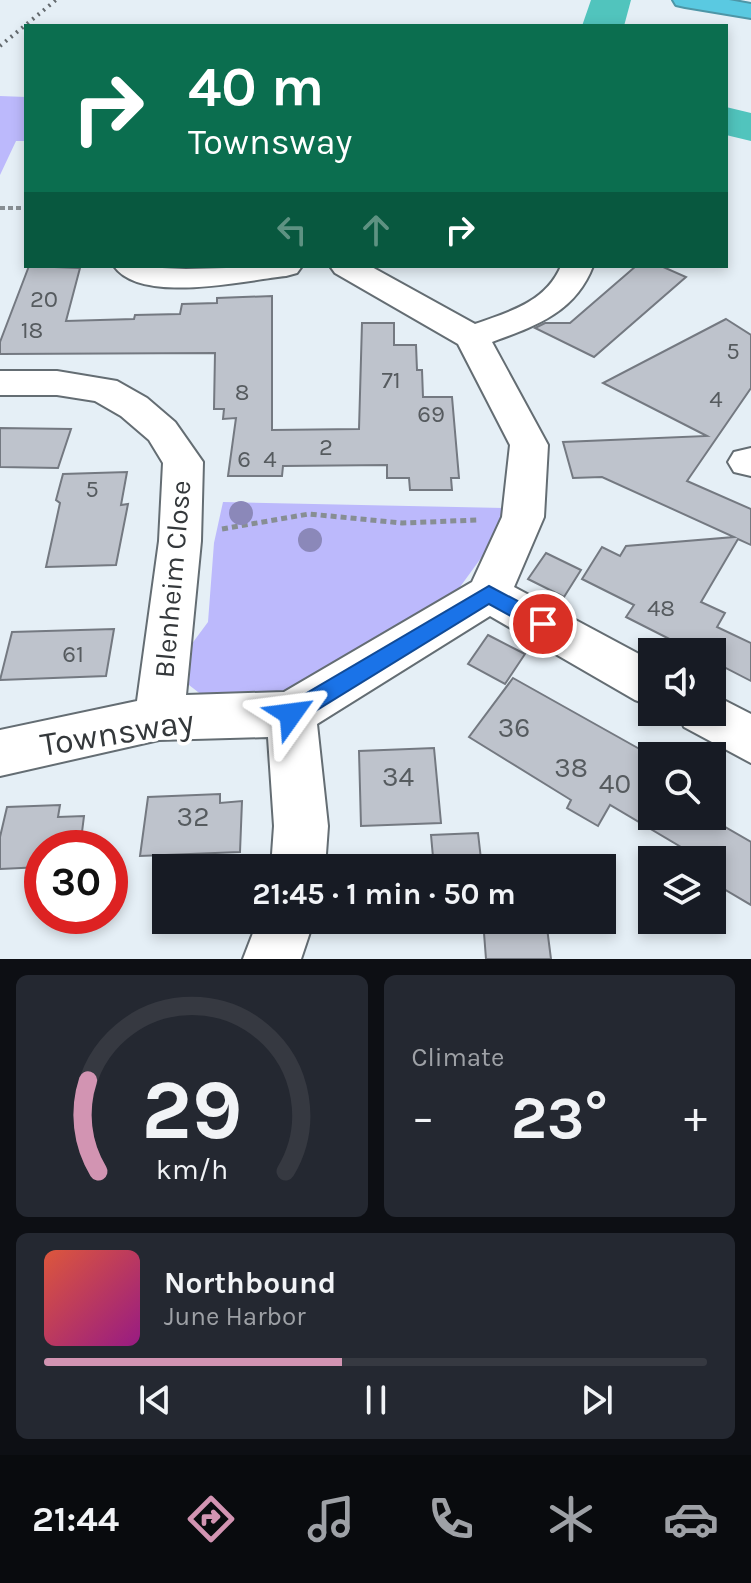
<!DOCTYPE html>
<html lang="en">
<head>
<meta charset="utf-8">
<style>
	:root { --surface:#171b24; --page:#242831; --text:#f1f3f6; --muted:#9ea1a6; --line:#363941; --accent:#d294b2 }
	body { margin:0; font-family:Karla,sans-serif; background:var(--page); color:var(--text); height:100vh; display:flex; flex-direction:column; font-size:30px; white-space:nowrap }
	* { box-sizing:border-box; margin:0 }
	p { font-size:26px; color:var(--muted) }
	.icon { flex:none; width:44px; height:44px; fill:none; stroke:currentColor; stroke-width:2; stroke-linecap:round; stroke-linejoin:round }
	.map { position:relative; height:959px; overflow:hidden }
	.sheet { display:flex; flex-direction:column; gap:16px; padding:16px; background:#0d0f14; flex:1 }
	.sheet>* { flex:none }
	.guide { position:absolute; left:24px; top:24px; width:704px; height:244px; border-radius:0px; box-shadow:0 4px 12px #0003; background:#0b6e4f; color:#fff; overflow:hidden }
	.fabs { position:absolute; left:638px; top:638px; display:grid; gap:16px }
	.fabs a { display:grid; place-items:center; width:88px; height:88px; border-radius:0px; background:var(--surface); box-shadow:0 4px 12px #0003; font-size:40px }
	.speed { position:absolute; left:24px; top:830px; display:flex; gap:16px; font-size:40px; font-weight:700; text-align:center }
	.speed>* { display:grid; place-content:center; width:104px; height:104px; border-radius:50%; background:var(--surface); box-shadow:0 4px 12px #0003; line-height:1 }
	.speed .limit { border:12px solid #d22; background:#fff; color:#111 }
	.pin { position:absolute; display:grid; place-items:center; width:68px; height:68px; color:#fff; margin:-34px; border:4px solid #fff; border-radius:50%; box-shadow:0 2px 8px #0007 }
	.me { position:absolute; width:88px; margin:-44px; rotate:59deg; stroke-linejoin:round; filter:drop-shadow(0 0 6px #0008) }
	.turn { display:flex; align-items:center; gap:28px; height:168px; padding:0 32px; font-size:36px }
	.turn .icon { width:104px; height:104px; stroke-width:2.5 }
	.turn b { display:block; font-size:56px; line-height:68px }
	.lanes { display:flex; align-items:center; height:76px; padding:0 32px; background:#0003; justify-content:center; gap:40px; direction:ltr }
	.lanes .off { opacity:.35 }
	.big { font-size:60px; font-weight:700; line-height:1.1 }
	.sheet .tile { flex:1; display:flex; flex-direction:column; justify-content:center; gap:12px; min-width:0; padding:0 28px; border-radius:12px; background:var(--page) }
	.sheet .dial { align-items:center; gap:0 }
	.dial svg { height:208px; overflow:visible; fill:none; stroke:var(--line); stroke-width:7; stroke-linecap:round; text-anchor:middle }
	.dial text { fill:var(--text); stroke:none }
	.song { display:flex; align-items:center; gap:24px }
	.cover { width:96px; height:96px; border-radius:12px; background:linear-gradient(135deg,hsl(10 70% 55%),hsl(310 70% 35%)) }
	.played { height:8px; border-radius:4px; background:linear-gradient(90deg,var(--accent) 45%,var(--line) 45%) }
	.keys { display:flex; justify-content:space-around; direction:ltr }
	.heat { display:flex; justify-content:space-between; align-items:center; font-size:44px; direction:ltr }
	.sheet .tiles { flex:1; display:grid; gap:16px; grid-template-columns:1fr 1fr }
	.tile:last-child { grid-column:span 2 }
	.trip { position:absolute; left:152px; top:854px; width:464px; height:80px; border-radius:0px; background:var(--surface); box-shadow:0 4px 12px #0003; font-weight:700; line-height:80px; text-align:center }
	.dock { display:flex; height:128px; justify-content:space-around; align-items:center; background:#090b0e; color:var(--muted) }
	.dock .icon { width:56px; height:56px }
	.dock .on { color:var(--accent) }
	.dock b { font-size:36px; color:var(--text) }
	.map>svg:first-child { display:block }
	.green { fill:#bcb9fc }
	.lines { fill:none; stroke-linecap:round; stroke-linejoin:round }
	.river { fill:#51c4bd; fill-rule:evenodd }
	.building { fill:#bec3cc; stroke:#747981; stroke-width:2 }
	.minor-casing { stroke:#646d73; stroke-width:4 }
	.highway-casing { stroke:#4d96a7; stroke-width:4 }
	.path-far1 { stroke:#878e93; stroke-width:4; stroke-dasharray:5 3; stroke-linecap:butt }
	.path { stroke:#878e93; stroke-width:5; stroke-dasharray:6 4; stroke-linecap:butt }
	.minor { fill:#fff; fill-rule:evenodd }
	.highway { fill:#5ac9e1; fill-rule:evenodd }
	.rail { stroke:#646a6e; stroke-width:4; stroke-dasharray:2 5; stroke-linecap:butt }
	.tree { fill:#8b88b9 }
	.route { fill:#1a73e8; stroke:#114b97; stroke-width:2 }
	.labels { text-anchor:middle; stroke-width:7; stroke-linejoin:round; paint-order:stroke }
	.number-label { font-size:24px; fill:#565b5f }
	.street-label { font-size:28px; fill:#34383b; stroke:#fff }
	.near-number-label { font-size:28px; fill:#565b5f }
	.near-street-label { font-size:34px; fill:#34383b; stroke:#fff }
</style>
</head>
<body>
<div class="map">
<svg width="751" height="959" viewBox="0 0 751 959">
	<rect width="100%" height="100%" fill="#e5eff6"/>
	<!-- green -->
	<g class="green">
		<path d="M0 96 26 97V141H16L0 175Z"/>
		<path d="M223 502 504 508 489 547 452 598 304 686 272 695 207 699 189 685 191 645 208 622 214 543Z"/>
	</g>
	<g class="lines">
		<!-- river -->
		<g class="river">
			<path d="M591 0H631L624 26H582Z"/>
			<path d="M726 107 751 113V141L726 135Z"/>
		</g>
	</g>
	<!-- building -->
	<g class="building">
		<path d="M29 266 80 268 66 321 134 319 135 315 180 314 182 304 217 303V298L272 296V430L359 429 362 323H394V345H416L417 370H422L423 397H452L459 478H451L452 490H410L409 478H387V465L283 466 282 476H228L236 418 223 419 224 409H214L215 353 0 354V342Z"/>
		<path d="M636 266H661L686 277 594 357 535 328 545 323H570Z"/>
		<path d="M726 319 751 335V388L687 481 751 509V545L738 539 701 602 725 613 717 627 751 643V681L712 661V652H695L626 617 634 605 582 579 602 547 620 556 626 546 734 537 602 477 573 478 563 442 707 436 603 383Z"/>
		<path d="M0 428 71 429 58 468 0 467Z"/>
		<path d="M127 472 121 505 128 504 116 565 46 567 60 503 56 500 63 474Z"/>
		<path d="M546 553 581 570 564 597 528 579Z"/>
		<path d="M114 629 106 676 0 680 12 632Z"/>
		<path d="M488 635 525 654 505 684 468 664Z"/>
		<path d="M513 678 652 756V816H706L751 842V905L712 882V860H703L610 805 598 826 567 808 571 800 469 737Z"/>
		<path d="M434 748 441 823 361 826 359 751Z"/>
		<path d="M220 794V803L242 801 240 852 140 856 148 797Z"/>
		<path d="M60 805 58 817 84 816 80 848H42V867L0 869V837L7 807Z"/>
		<path d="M478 833 482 868H434L431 835Z"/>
		<path d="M483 920H546L551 959H486Z"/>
	</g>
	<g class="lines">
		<!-- minor casing -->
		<g class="minor-casing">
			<g id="minor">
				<path d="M114 266 186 269 302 266 297 273 286 276C246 280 141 305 114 266Z"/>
				<path d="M330 266H370L475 324C509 312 546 302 561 266H593C575 313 535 326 492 342L548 445 544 517 514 587 652 661V706L635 700 490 616 317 724 328 826 325 868H271L274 826 268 737 159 740 0 776V730L137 701 159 541 163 463 149 440 121 416 95 401 57 395H0V371H57L117 381 147 398 175 422 203 462 201 541 186 695 284 692 472 582 502 517 510 445 458 344 335 273Z"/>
				<path d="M751 448V476L734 472 728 462 734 452Z"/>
				<path d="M712 694 751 714V763L684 727 677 712H712Z"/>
				<path d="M258 920H314L301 959H243Z"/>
			</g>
		</g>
		<!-- highway casing -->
		<g class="highway-casing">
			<path id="highway" d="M673 0H729L751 4V18L685 7 676 5Z"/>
		</g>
		<!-- path-far1 -->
		<path class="path-far1" d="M0 208H26"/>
		<!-- path -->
		<path class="path" d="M222 529 309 514 402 523 478 520"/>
		<!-- minor -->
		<use href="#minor" class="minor"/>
		<!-- highway -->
		<use href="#highway" class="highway"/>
		<!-- rail -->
		<path class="rail" d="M0 46 56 0"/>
	</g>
	<!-- trees -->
	<g class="tree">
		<circle cx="241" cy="513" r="12"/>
		<circle cx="310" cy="540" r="12"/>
	</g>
	<!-- route -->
	<path class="route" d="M489 586 550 618 553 624 550 630 543 633 536 630 489 604 299 721 291 724 283 721 280 714 283 707Z"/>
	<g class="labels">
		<!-- number labels -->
		<g class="number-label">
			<text x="44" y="307">20</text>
			<text x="32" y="338">18</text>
			<text x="733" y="359">5</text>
			<text x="391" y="388">71</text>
			<text x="242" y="400">8</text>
			<text x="716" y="407">4</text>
			<text x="431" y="422">69</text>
			<text x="326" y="455">2</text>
			<text x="244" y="467">6</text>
			<text x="270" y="467">4</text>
			<text x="92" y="497">5</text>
			<text x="661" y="616">48</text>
			<text x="73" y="662">61</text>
		</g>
		<!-- street labels -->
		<g class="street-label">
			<text transform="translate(172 579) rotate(-85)" y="10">Blenheim Close</text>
		</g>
		<!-- near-number labels -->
		<g class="near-number-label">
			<text x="514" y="737">36</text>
			<text x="571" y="777">38</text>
			<text x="398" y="786">34</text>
			<text x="615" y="793">40</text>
			<text x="193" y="826">32</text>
		</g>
		<!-- near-street labels -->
		<g class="near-street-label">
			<text transform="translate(117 732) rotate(-9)" y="12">Townsway</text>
		</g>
	</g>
</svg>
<div class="fabs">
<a><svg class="icon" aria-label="sound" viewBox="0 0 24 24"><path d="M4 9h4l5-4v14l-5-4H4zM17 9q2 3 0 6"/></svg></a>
<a><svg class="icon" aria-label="search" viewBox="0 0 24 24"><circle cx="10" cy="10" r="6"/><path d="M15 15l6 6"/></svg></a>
<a><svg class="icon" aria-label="layers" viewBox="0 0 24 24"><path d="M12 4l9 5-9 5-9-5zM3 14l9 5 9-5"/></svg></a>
</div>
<div class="speed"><div class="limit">30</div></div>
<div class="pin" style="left:543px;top:624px;background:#d93025"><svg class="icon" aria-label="arrive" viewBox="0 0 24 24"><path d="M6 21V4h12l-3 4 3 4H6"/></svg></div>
<svg class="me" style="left:291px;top:714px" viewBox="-20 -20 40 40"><path d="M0-17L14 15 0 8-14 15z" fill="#1a73e8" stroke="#fff" stroke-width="4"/></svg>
<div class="trip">21:45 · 1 min · 50 m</div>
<div class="guide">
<div class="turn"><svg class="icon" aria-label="right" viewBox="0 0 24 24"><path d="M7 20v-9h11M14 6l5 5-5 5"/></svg><div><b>40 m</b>Townsway</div></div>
<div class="lanes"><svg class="icon off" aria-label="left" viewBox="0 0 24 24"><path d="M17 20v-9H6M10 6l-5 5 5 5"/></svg><svg class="icon off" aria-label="ahead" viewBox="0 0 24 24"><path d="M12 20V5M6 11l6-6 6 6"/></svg><svg class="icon" aria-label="right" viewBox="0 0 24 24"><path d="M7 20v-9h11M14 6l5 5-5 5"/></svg></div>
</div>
</div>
<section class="sheet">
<div class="tiles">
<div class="tile dial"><svg viewBox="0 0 100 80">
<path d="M14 69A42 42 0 1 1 86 69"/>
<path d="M14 69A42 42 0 0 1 10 34" stroke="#d294b2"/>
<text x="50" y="56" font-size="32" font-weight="700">29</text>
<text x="50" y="72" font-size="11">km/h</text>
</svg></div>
<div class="tile"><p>Climate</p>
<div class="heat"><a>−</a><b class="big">23°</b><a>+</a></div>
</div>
<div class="tile">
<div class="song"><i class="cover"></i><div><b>Northbound</b><p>June Harbor</p></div></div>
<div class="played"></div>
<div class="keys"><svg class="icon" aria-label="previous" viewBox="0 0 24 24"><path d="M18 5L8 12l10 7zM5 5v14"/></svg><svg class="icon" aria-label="pause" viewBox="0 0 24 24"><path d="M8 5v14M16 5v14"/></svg><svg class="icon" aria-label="next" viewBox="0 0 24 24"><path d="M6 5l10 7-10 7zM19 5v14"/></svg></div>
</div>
</div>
</section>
<nav class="dock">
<b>21:44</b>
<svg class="icon on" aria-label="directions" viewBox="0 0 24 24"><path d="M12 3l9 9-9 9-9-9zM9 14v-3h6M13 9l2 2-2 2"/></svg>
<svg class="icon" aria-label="music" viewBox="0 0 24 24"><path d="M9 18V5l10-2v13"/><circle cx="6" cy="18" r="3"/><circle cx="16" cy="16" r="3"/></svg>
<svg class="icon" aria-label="phone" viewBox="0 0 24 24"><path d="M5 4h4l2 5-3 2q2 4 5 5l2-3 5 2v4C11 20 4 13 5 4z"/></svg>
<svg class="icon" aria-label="climate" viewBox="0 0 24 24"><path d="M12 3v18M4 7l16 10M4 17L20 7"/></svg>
<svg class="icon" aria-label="car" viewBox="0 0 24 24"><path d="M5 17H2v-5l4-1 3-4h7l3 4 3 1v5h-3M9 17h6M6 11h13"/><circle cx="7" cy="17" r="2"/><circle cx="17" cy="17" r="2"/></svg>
</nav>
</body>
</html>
